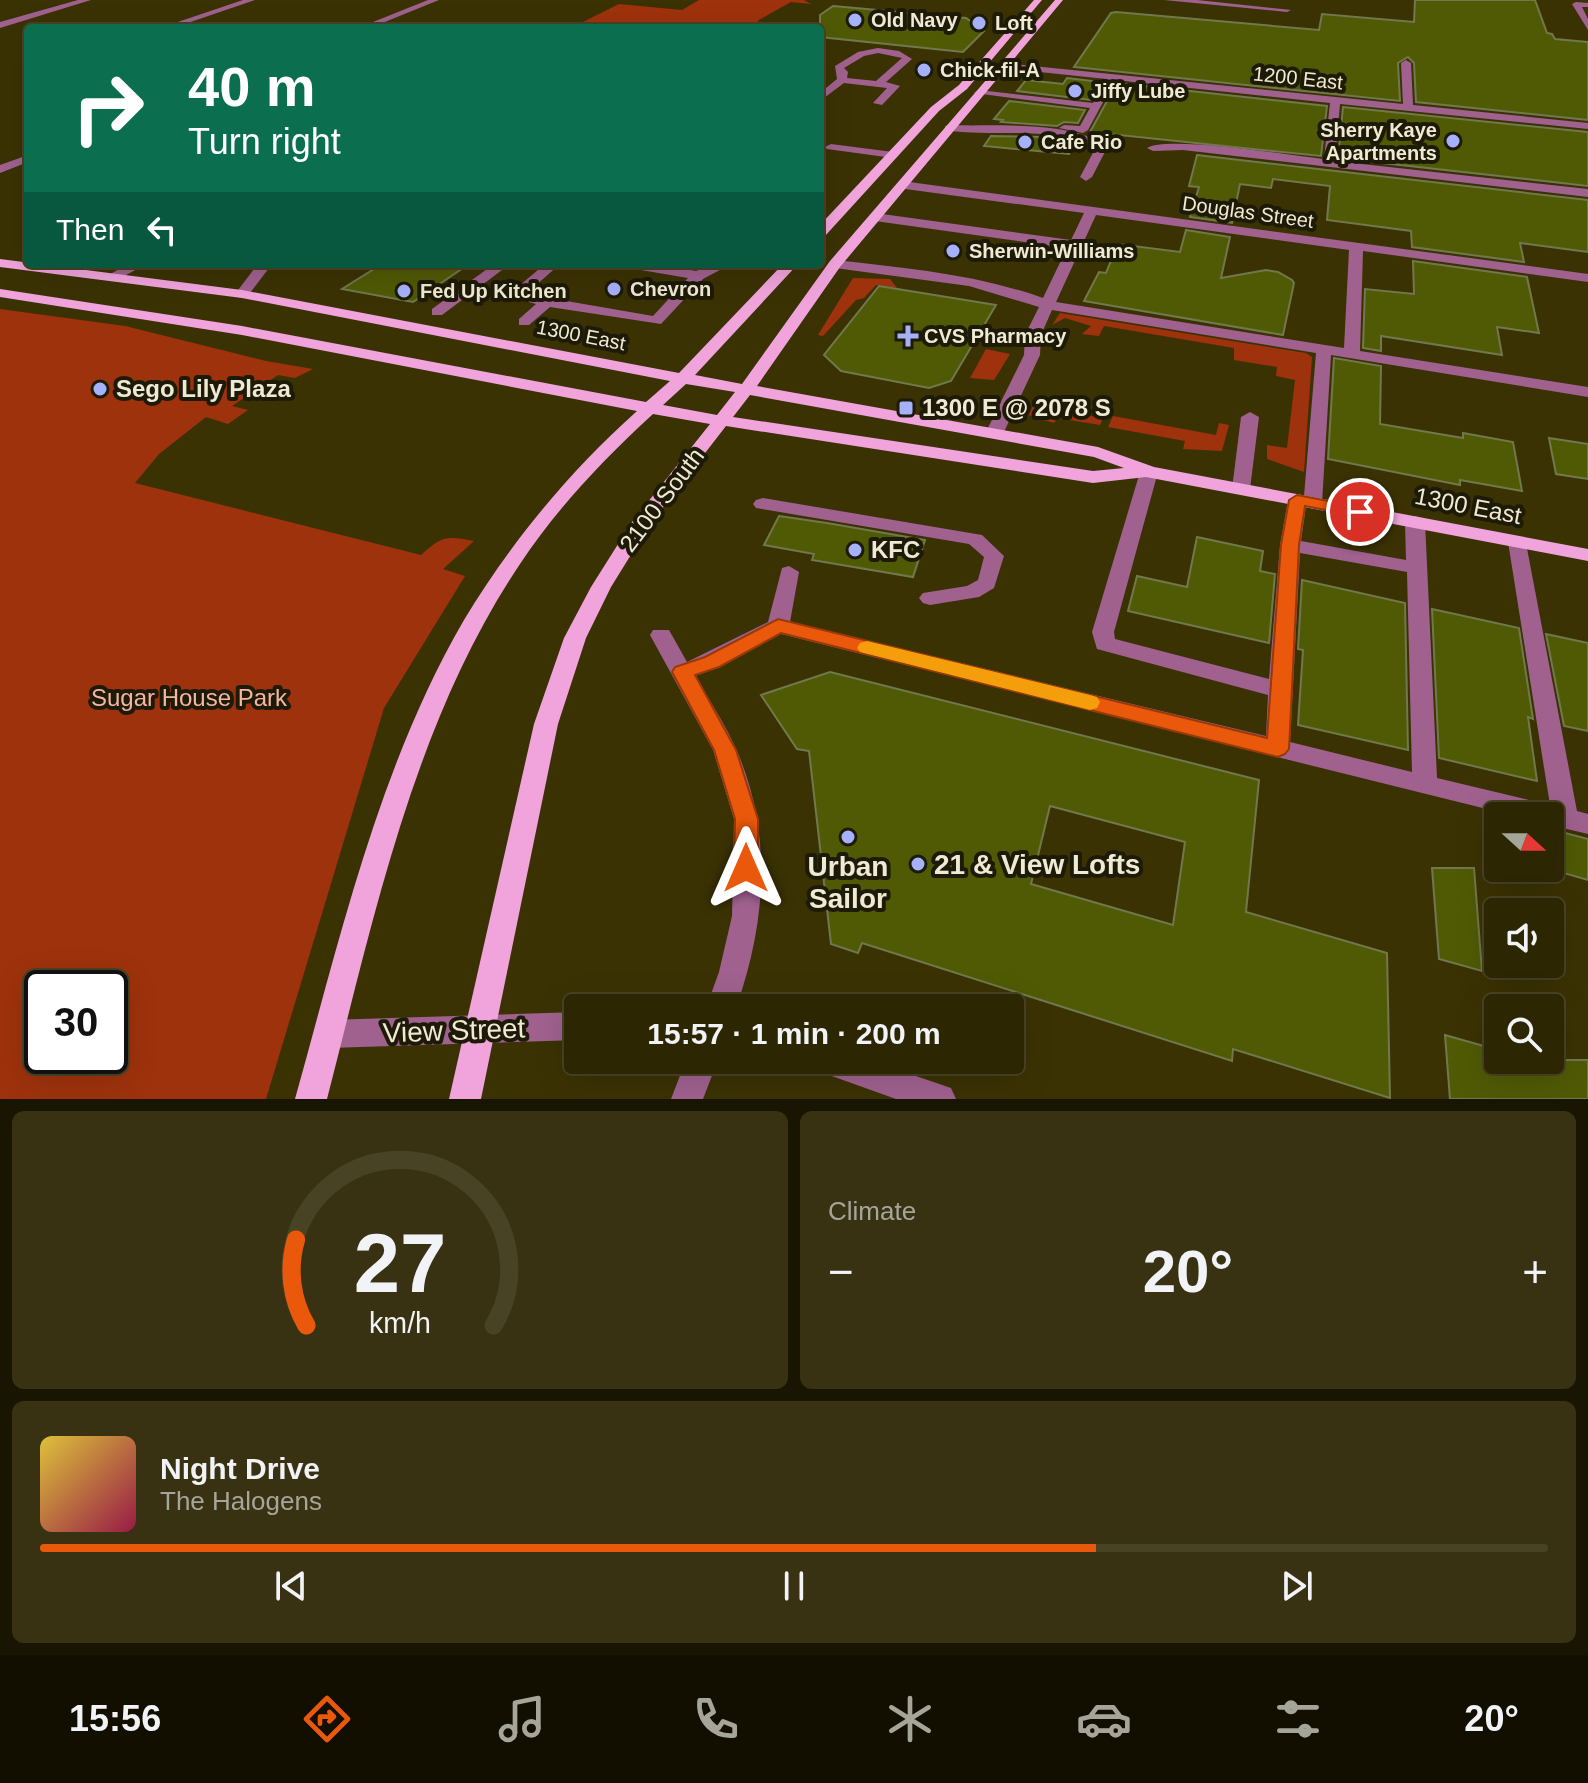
<!DOCTYPE html>
<html lang="en">
<head>
<meta charset="utf-8">
<style>
	:root { --surface:#2c2603; --page:#383212; --text:#f1f3f6; --muted:#a6a59a; --line:#484325; --accent:#ea580c }
	body { margin:0; font-family:Arial,sans-serif; background:var(--page); color:var(--text); height:100vh; display:flex; flex-direction:column; font-size:30px; white-space:nowrap }
	* { box-sizing:border-box; margin:0 }
	p { font-size:26px; color:var(--muted) }
	.icon { flex:none; width:44px; height:44px; fill:none; stroke:currentColor; stroke-width:2; stroke-linecap:round; stroke-linejoin:round }
	.map { position:relative; height:1099px; overflow:hidden }
	.sheet { display:flex; flex-direction:column; gap:12px; padding:12px; background:#181502; flex:1 }
	.sheet>* { flex:none }
	.hud { position:absolute; left:24px; top:24px; width:800px; height:244px; border-radius:8px; box-shadow:0 8px 32px #0002,0 0 0 2px var(--line); background:#0b6e4f; color:#fff; overflow:hidden }
	.needle { width:52px; rotate:111deg }
	.buttons { position:absolute; left:1484px; top:802px; display:grid; gap:16px }
	.buttons a { display:grid; place-items:center; width:80px; height:80px; border-radius:8px; background:var(--surface); box-shadow:0 8px 32px #0002,0 0 0 2px var(--line); font-size:40px }
	.speed { position:absolute; left:24px; top:970px; display:flex; gap:16px; font-size:40px; font-weight:700; text-align:center }
	.speed>* { display:grid; place-content:center; width:104px; height:104px; border-radius:50%; background:var(--surface); box-shadow:0 8px 32px #0002,0 0 0 2px var(--line); line-height:1 }
	.speed .limit { border:4px solid #111; border-radius:12px; background:#fff; color:#111 }
	.pin { position:absolute; display:grid; place-items:center; width:68px; height:68px; color:#fff; margin:-34px; border:4px solid #fff; border-radius:50%; box-shadow:0 2px 8px #0007 }
	.me { position:absolute; width:88px; margin:-44px; rotate:0deg; stroke-linejoin:round; filter:drop-shadow(0 0 6px #0008) }
	.turn { display:flex; align-items:center; gap:28px; height:168px; padding:0 32px; font-size:36px }
	.turn .icon { width:104px; height:104px; stroke-width:2.5 }
	.turn b { display:block; font-size:56px; line-height:68px }
	.then { display:flex; align-items:center; height:76px; padding:0 32px; background:#0003; gap:16px; font-size:30px }
	.big { font-size:60px; font-weight:600; line-height:1.1 }
	.sheet .tile { flex:1; display:flex; flex-direction:column; justify-content:center; gap:12px; min-width:0; padding:0 28px; border-radius:12px; background:var(--page) }
	.sheet .dial { align-items:center; gap:0 }
	.dial svg { height:208px; overflow:visible; fill:none; stroke:var(--line); stroke-width:7; stroke-linecap:round; text-anchor:middle }
	.dial text { fill:var(--text); stroke:none }
	.song { display:flex; align-items:center; gap:24px }
	.cover { width:96px; height:96px; border-radius:12px; background:linear-gradient(135deg,hsl(50 70% 55%),hsl(340 70% 35%)) }
	.played { height:8px; border-radius:4px; background:linear-gradient(90deg,var(--accent) 70%,var(--line) 70%) }
	.keys { display:flex; justify-content:space-around; direction:ltr }
	.heat { display:flex; justify-content:space-between; align-items:center; font-size:44px; direction:ltr }
	.sheet .tiles { flex:1; display:grid; gap:12px; grid-template-columns:1fr 1fr }
	.tile:last-child { grid-column:span 2 }
	.trip { position:absolute; left:564px; top:994px; width:460px; height:80px; border-radius:8px; background:var(--surface); box-shadow:0 8px 32px #0002,0 0 0 2px var(--line); font-weight:600; line-height:80px; text-align:center }
	.tabs { display:flex; height:128px; justify-content:space-around; align-items:center; background:#120f01; color:var(--muted) }
	.tabs .icon { width:56px; height:56px }
	.tabs .current { color:var(--accent) }
	.tabs b { font-size:36px; color:var(--text) }
	.map>svg:first-child { display:block }
	.green { fill:#9e320c; fill-rule:evenodd }
	.building { fill:#505a05; stroke:#70784d; stroke-width:2; fill-rule:evenodd }
	.lines { fill:none; stroke-linecap:round; stroke-linejoin:round }
	.minor { fill:#a0618f; fill-rule:evenodd }
	.major { fill:#f1a4dc; fill-rule:evenodd }
	.route { fill:#ea580c; stroke:#983908; stroke-width:2 }
	.slow { fill:#f59e0b }
	.poi-dot { fill:#a6b1fc; stroke:#1e1a08; stroke-width:3 }
	.labels { text-anchor:middle; stroke-width:8; stroke-linejoin:round; paint-order:stroke }
	.far-poi-label { font-size:20px; font-weight:bold; fill:#efead3; stroke:#1e1a08; text-anchor:start }
	.far-street-label { font-size:20px; fill:#efead3; stroke:#1e1a08 }
	.poi-label { font-size:24px; font-weight:bold; fill:#efead3; stroke:#1e1a08; text-anchor:start }
	.street-label { font-size:24px; fill:#efead3; stroke:#1e1a08 }
	.park-label { font-size:24px; fill:#f5b5a2; stroke:#1e1a08 }
	.near-poi-label { font-size:28px; font-weight:bold; fill:#efead3; stroke:#1e1a08; text-anchor:start }
	.near-street-label { font-size:28px; fill:#efead3; stroke:#1e1a08 }
</style>
</head>
<body>
<div class="map">
<svg width="1588" height="1099" viewBox="0 0 1588 1099">
	<rect width="100%" height="100%" fill="#3b3204"/>
	<!-- green -->
	<g class="green">
		<path d="M699 0H804L811 4 791 2 759 20 753 28H571L619 4 682 10Z"/>
		<path d="M853 278 890 279 897 288 876 285 864 298 856 300 823 336 818 335Z"/>
		<path d="M0 309 125 326 266 361 313 369 295 378 278 375 232 406 248 410 228 424 206 417 159 454 135 483 421 555C443 535 446 536 474 541L443 569 465 576 384 708 266 1099H0ZM42 988H110V1056H42Z"/>
		<path d="M1060 313 1306 353 1312 357 1304 472 1267 459V445L1287 448 1295 380 1276 376 1277 367 1234 360V348L1104 326 1099 336 1082 334 1091 326 1065 318 1052 325Z"/>
		<path d="M986 349 1010 354 994 380 970 378Z"/>
		<path d="M1033 406 1103 418 1100 425 1057 418 1054 423 1028 415Z"/>
		<path d="M1113 416 1216 435 1219 423 1229 425 1222 451 1183 449 1185 441 1108 427Z"/>
	</g>
	<!-- building -->
	<g class="building">
		<path d="M1415 0H1535L1547 33 1552 34 1555 39 1588 42V120L1416 102 1414 63 1408 57 1398 63 1400 101 1074 67 1111 13 1116 12 1319 30 1322 14 1414 22Z"/>
		<path d="M833 6 966 18 984 31 963 52 820 37V15Z"/>
		<path d="M1067 78 1101 82 1091 100 1017 91 1026 80 1063 84Z"/>
		<path d="M1117 83 1327 106 1321 156 1090 132Z"/>
		<path d="M1009 101 1085 110 1078 123 1064 122 1057 126 1001 122 1003 120 994 119Z"/>
		<path d="M1343 107 1588 132V186L1338 158Z"/>
		<path d="M991 136 1042 137 1075 143 1069 154 984 146Z"/>
		<path d="M1197 155 1588 200V252L1520 243 1524 262 1412 247 1411 231 1327 220 1330 186 1273 179 1271 188 1240 184 1232 223 1190 217 1199 187 1189 186Z"/>
		<path d="M1186 230 1230 237 1221 278 1266 270 1278 272 1292 280 1294 283 1283 335 1084 301 1099 272 1106 273 1118 244 1180 252Z"/>
		<path d="M1413 261 1527 277 1539 333 1497 327 1502 355 1381 336V351L1363 348 1365 289 1414 294Z"/>
		<path d="M382 264H469L413 302 342 289Z"/>
		<path d="M879 286 996 305 951 381 929 388 841 371 824 355Z"/>
		<path d="M1334 358 1381 366 1380 424 1463 438V433L1513 442 1522 491 1460 480V485L1328 459Z"/>
		<path d="M1549 438 1588 444V479L1556 474Z"/>
		<path d="M779 516 827 523 925 540 913 577 812 560 814 554 764 545Z"/>
		<path d="M1197 537 1263 551 1260 571 1275 574 1269 643 1128 611 1137 576 1187 587Z"/>
		<path d="M1302 580 1405 603 1408 750 1298 725 1303 650 1298 649Z"/>
		<path d="M1432 609 1519 628 1533 719 1528 717 1537 781 1439 758Z"/>
		<path d="M1546 634 1588 643V731L1564 726Z"/>
		<path d="M830 672 1259 780 1246 912 1387 953 1390 1098 1233 1049 1232 1061 862 943 858 953 831 944 809 751 797 749 761 695ZM1050 806 1185 842 1173 925 1031 884Z"/>
		<path d="M1550 829 1588 839V880L1550 869Z"/>
		<path d="M1432 868H1474L1482 971 1439 959Z"/>
		<path d="M1445 1035 1498 1050V1060H1588V1099H1450Z"/>
	</g>
	<g class="lines">
		<!-- minor -->
		<g class="minor">
			<path d="M78 0H91L0 28V22Z"/>
			<path d="M243 0H255L173 28H160Z"/>
			<path d="M428 0H439L370 28H358Z"/>
			<path d="M1164 0H1197L1291 10 1287 12Z"/>
			<path d="M1576 2 1588 3V7H1582L1588 19V30L1572 4Z"/>
			<path d="M878 48 899 51 912 59 886 82 900 86 882 105 873 103 887 88 844 83 820 101V93L837 79 835 66 858 52ZM878 53 902 58 876 81 847 78 848 72 844 68 864 56Z"/>
			<path d="M1406 60 1411 63 1413 105 1588 123V129L1340 104 1335 161 1588 189V197L1183 150 1153 151 1147 148C1168 135 1292 156 1324 159L1330 103 1115 80 1088 130 1083 133 1059 128 1064 125 1080 126 1090 108 974 93 979 90 1093 103 1106 79 1001 68 1004 63 1403 104 1401 63Z"/>
			<path d="M949 125C990 127 1076 119 1107 148L1092 177 1086 181 1080 177 1095 149C1056 124 990 138 945 130V126Z"/>
			<path d="M831 144 893 152 899 155 893 158 827 149 825 147Z"/>
			<path d="M28 155V162L0 173V165Z"/>
			<path d="M902 181 1588 274V282L1363 251 1360 351 1588 387V397L1331 355 1322 503 1313 509 1306 506 1301 541 1406 560 1405 522 1415 516 1422 518 1425 522 1437 778 1550 805 1508 542 1518 536 1525 538 1577 811 1588 814V834L1550 825V816H1515L781 634 720 667 695 676C709 700 726 725 737 751 773 835 766 923 736 1008H706L719 972 732 916 734 819 713 750 650 635 653 630H669L687 662 768 622 782 568 789 566 799 572 790 622 1266 736 1268 695 1097 649 1092 632 1140 472 1143 468H1155L1158 472 1114 632 1115 639 1269 679 1280 545 1288 500 1297 494 1304 496 1316 353 1052 310 1041 335 1040 355 1003 434 1000 438H988L985 434 1024 355 1025 335 1039 307 969 286 835 268 828 264 835 260C905 268 976 274 1043 298L1067 248 875 221 869 217 875 213 1071 240 1084 213 898 188 896 185ZM1096 215 1349 250 1344 348 1056 302ZM1300 553 1407 572 1412 772 1290 742Z"/>
			<path d="M128 264H146L119 279 107 276Z"/>
			<path d="M258 264H272L247 297H237L235 294Z"/>
			<path d="M494 264H510L442 315H432V309Z"/>
			<path d="M545 264H560L526 294 653 316 688 278 629 268 622 264H653L696 271 713 264H731L703 279 661 324 550 307 529 325H519V319L536 304 507 296Z"/>
			<path d="M1250 412 1259 417 1250 489 1241 495 1232 489 1241 417Z"/>
			<path d="M763 498 982 535 1004 556 994 588 979 597 930 605 923 603 919 598 923 593 967 586 978 580 984 557 969 544 756 508 753 504 756 500Z"/>
			<path d="M578 1012V1040L329 1048 318 1044 314 1034 318 1024 329 1020Z"/>
			<path d="M686 1060H718L703 1099H671Z"/>
			<path d="M810 1060H869L951 1088 956 1099H896L815 1070Z"/>
		</g>
		<!-- major -->
		<g class="major">
			<path d="M1034 0H1042L967 89 939 111 825 236 820 237V225L931 107 959 85Z"/>
			<path d="M1055 0H1063L840 267 757 386 1098 447 1154 467 1588 549V561L1146 477 1093 483 726 426 650 524 611 587 586 638 558 724 481 1099H449L534 724 564 638 591 587 632 522 710 424 653 414C604 459 557 508 520 564 414 722 374 917 327 1099H295C340 938 379 766 464 620 511 542 569 472 637 411L242 335 0 297V289L242 326 646 402 670 381 242 298 0 267V259L242 290 679 373 783 264H798L695 375 742 384 830 261ZM686 384 735 392 717 415 663 405ZM750 395 1094 457 1124 468 1093 471 733 417Z"/>
		</g>
	</g>
	<!-- route -->
	<path class="route" d="M1297 495 1360 507 1369 512 1360 517 1305 506 1299 545 1289 749 1285 754 1278 757 781 633 719 667 695 675 736 750 758 819V868L755 875 746 878 738 875 734 868 735 819 714 750 672 672 675 667 705 657 778 619 1267 738 1281 545 1289 500Z"/>
	<!-- slow -->
	<path class="slow" d="M867 641 1090 695 1097 697 1100 702 1097 708 1090 710 860 652 857 648 860 643Z"/>
	<!-- markers -->
	<g class="poi-dot">
		<circle cx="855" cy="20" r="8"/>
		<circle cx="979" cy="23" r="8"/>
		<circle cx="924" cy="70" r="8"/>
		<circle cx="1075" cy="91" r="8"/>
		<circle cx="1453" cy="141" r="8"/>
		<circle cx="1025" cy="142" r="8"/>
		<circle cx="953" cy="251" r="8"/>
		<circle cx="614" cy="289" r="8"/>
		<circle cx="404" cy="291" r="8"/>
		<path d="M904 324h8v8h8v8h-8v8h-8v-8h-8v-8h8z"/>
		<circle cx="100" cy="389" r="8"/>
		<rect x="898" y="400" width="16" height="16" rx="4"/>
		<circle cx="855" cy="550" r="8"/>
		<circle cx="848" cy="837" r="8"/>
		<circle cx="918" cy="864" r="8"/>
	</g>
	<g class="labels">
		<!-- far-poi labels -->
		<g class="far-poi-label">
			<text x="871" y="27">Old Navy</text>
			<text x="995" y="30">Loft</text>
			<text x="940" y="77">Chick-fil-A</text>
			<text x="1091" y="98">Jiffy Lube</text>
			<text x="1437" y="137" text-anchor="end">Sherry Kaye<tspan x="1437" dy="23">Apartments</tspan></text>
			<text x="1041" y="149">Cafe Rio</text>
			<text x="969" y="258">Sherwin-Williams</text>
			<text x="630" y="296">Chevron</text>
			<text x="420" y="298">Fed Up Kitchen</text>
			<text x="924" y="343">CVS Pharmacy</text>
		</g>
		<!-- far-street labels -->
		<g class="far-street-label">
			<text transform="translate(1298 78) rotate(6)" y="7">1200 East</text>
			<text transform="translate(1248 212) rotate(8)" y="7">Douglas Street</text>
			<text transform="translate(581 335) rotate(11)" y="7">1300 East</text>
		</g>
		<!-- poi labels -->
		<g class="poi-label">
			<text x="116" y="397">Sego Lily Plaza</text>
			<text x="922" y="416">1300 E @ 2078 S</text>
			<text x="871" y="558">KFC</text>
		</g>
		<!-- street labels -->
		<g class="street-label">
			<text transform="translate(662 500) rotate(-53)" y="8">2100 South</text>
			<text transform="translate(1468 506) rotate(11)" y="8">1300 East</text>
		</g>
		<!-- park labels -->
		<g class="park-label">
			<text x="189" y="706">Sugar House Park</text>
		</g>
		<!-- near-poi labels -->
		<g class="near-poi-label">
			<text x="934" y="874">21 &amp; View Lofts</text>
			<text x="848" y="876" text-anchor="middle">Urban<tspan x="848" dy="32">Sailor</tspan></text>
		</g>
		<!-- near-street labels -->
		<g class="near-street-label">
			<text transform="translate(454 1030) rotate(-2)" y="10">View Street</text>
		</g>
	</g>
</svg>
<div class="buttons">
<a><svg class="needle" viewBox="-14 -14 28 28"><path d="M0-13l5 13h-10z" fill="#e53935"/><path d="M0 13l5-13h-10z" fill="#a6a59a"/></svg></a>
<a><svg class="icon" aria-label="sound" viewBox="0 0 24 24"><path d="M4 9h4l5-4v14l-5-4H4zM17 9q2 3 0 6"/></svg></a>
<a><svg class="icon" aria-label="search" viewBox="0 0 24 24"><circle cx="10" cy="10" r="6"/><path d="M15 15l6 6"/></svg></a>
</div>
<div class="speed"><div class="limit">30</div></div>
<div class="pin" style="left:1360px;top:512px;background:#d93025"><svg class="icon" aria-label="arrive" viewBox="0 0 24 24"><path d="M6 21V4h12l-3 4 3 4H6"/></svg></div>
<svg class="me" style="left:746px;top:868px" viewBox="-20 -20 40 40"><path d="M0-17L14 15 0 8-14 15z" fill="#ea580c" stroke="#fff" stroke-width="4"/></svg>
<div class="trip">15:57 · 1 min · 200 m</div>
<div class="hud">
<div class="turn"><svg class="icon" aria-label="right" viewBox="0 0 24 24"><path d="M7 20v-9h11M14 6l5 5-5 5"/></svg><div><b>40 m</b>Turn right</div></div>
<div class="then">Then<svg class="icon" aria-label="left" viewBox="0 0 24 24"><path d="M17 20v-9H6M10 6l-5 5 5 5"/></svg></div>
</div>
</div>
<section class="sheet">
<div class="tiles">
<div class="tile dial"><svg viewBox="0 0 100 80">
<path d="M14 69A42 42 0 1 1 86 69"/>
<path d="M14 69A42 42 0 0 1 10 36" stroke="#ea580c"/>
<text x="50" y="56" font-size="32" font-weight="700">27</text>
<text x="50" y="72" font-size="11">km/h</text>
</svg></div>
<div class="tile"><p>Climate</p>
<div class="heat"><a>−</a><b class="big">20°</b><a>+</a></div>
</div>
<div class="tile">
<div class="song"><i class="cover"></i><div><b>Night Drive</b><p>The Halogens</p></div></div>
<div class="played"></div>
<div class="keys"><svg class="icon" aria-label="previous" viewBox="0 0 24 24"><path d="M18 5L8 12l10 7zM5 5v14"/></svg><svg class="icon" aria-label="pause" viewBox="0 0 24 24"><path d="M8 5v14M16 5v14"/></svg><svg class="icon" aria-label="next" viewBox="0 0 24 24"><path d="M6 5l10 7-10 7zM19 5v14"/></svg></div>
</div>
</div>
</section>
<nav class="tabs">
<b>15:56</b>
<svg class="icon current" aria-label="directions" viewBox="0 0 24 24"><path d="M12 3l9 9-9 9-9-9zM9 14v-3h6M13 9l2 2-2 2"/></svg>
<svg class="icon" aria-label="music" viewBox="0 0 24 24"><path d="M9 18V5l10-2v13"/><circle cx="6" cy="18" r="3"/><circle cx="16" cy="16" r="3"/></svg>
<svg class="icon" aria-label="phone" viewBox="0 0 24 24"><path d="M5 4h4l2 5-3 2q2 4 5 5l2-3 5 2v4C11 20 4 13 5 4z"/></svg>
<svg class="icon" aria-label="climate" viewBox="0 0 24 24"><path d="M12 3v18M4 7l16 10M4 17L20 7"/></svg>
<svg class="icon" aria-label="car" viewBox="0 0 24 24"><path d="M5 17H2v-5l4-1 3-4h7l3 4 3 1v5h-3M9 17h6M6 11h13"/><circle cx="7" cy="17" r="2"/><circle cx="17" cy="17" r="2"/></svg>
<svg class="icon" aria-label="filters" viewBox="0 0 24 24"><path d="M4 7h16M4 17h16"/><circle cx="9" cy="7" r="2"/><circle cx="15" cy="17" r="2"/></svg>
<b>20°</b>
</nav>
</body>
</html>
